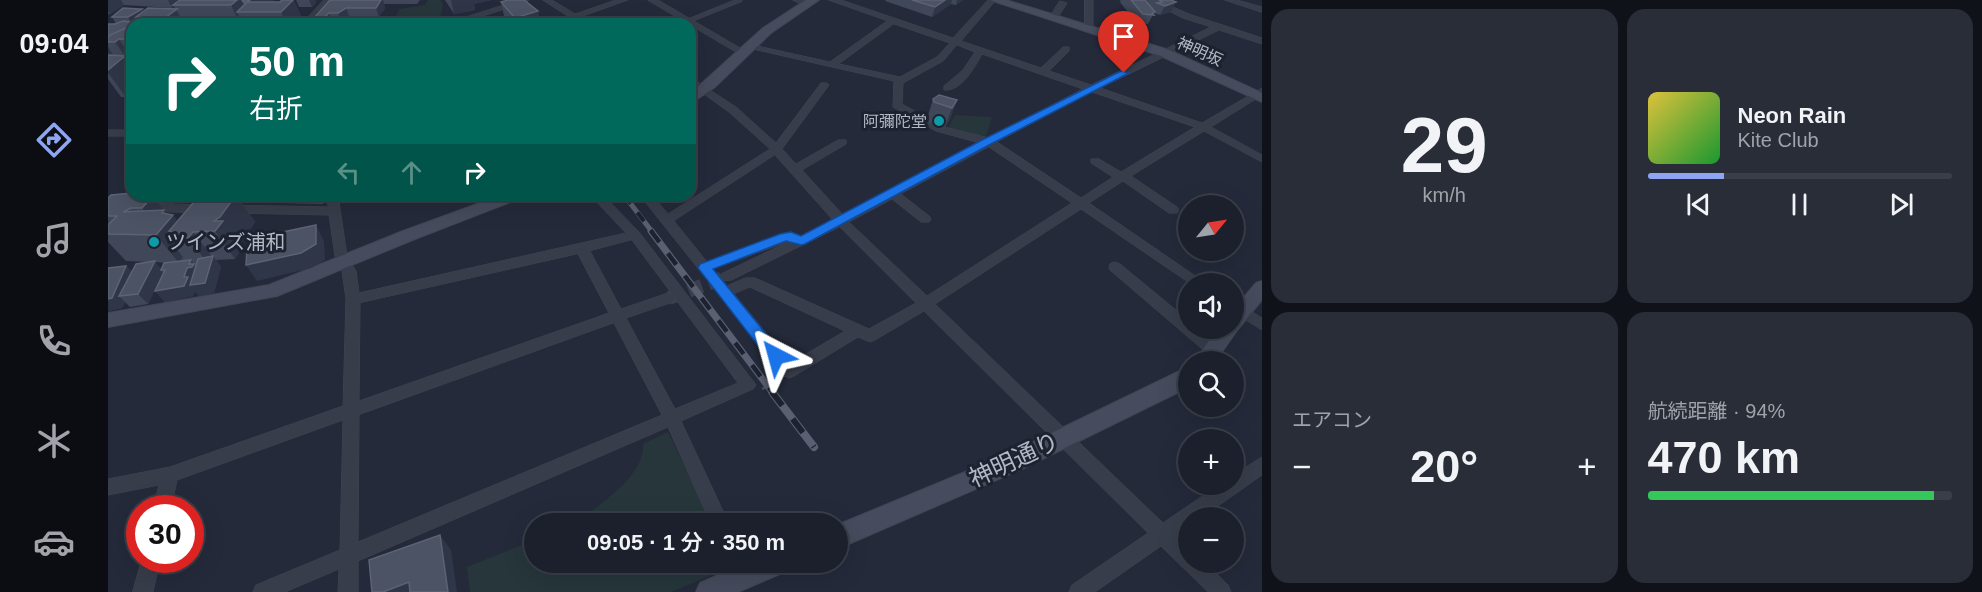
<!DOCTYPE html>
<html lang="ja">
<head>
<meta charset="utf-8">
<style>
	:root { --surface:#1b202c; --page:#282d38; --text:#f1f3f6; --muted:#a0a3a9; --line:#393e48; --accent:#8da5f2 }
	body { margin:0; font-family:Arial,"Noto Sans JP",sans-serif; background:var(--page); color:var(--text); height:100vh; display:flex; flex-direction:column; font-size:22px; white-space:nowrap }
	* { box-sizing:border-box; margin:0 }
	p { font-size:20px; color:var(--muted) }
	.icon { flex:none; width:33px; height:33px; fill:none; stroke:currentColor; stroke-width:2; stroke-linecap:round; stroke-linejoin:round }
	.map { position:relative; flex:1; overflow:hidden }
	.details { display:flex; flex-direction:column; gap:9px; padding:9px; background:#0f1218; width:720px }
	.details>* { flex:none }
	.banner { position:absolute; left:18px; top:18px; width:570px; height:183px; border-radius:18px; box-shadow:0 6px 24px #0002,0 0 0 2px var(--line); background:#00695c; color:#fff; overflow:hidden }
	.needle { width:39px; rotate:60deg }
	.tools { position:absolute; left:1070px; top:195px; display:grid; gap:12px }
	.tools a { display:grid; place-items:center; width:66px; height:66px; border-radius:50%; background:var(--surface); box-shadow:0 6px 24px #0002,0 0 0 2px var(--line); font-size:30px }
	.speed { position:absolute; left:18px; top:495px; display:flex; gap:12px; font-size:30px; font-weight:700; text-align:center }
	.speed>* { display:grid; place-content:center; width:78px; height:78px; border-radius:50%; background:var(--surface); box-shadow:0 6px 24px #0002,0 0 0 2px var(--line); line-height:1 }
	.speed .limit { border:9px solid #d22; background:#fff; color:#111 }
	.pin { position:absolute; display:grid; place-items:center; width:51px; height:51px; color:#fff; margin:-62px -26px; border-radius:50% 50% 50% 0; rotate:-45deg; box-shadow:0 0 6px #0007 }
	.pin .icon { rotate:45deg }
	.me { position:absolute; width:66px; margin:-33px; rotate:321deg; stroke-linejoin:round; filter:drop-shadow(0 0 4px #0008) }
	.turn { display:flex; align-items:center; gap:21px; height:126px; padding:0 24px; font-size:27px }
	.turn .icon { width:78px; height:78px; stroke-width:2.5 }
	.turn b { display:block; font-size:42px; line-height:51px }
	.lanes { display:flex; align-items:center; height:57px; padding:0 24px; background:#0003; justify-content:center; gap:30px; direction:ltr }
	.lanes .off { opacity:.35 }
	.big { font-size:45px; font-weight:600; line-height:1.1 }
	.details .card { flex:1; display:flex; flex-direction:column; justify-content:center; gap:9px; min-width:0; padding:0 21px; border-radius:18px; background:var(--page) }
	.details .dial { align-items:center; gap:0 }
	.dial b { font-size:78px; line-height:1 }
	.song { display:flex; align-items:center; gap:18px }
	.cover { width:72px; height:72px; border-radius:9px; background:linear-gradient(135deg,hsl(50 70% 55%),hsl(130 70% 35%)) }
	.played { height:6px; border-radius:3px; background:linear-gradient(90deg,var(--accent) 25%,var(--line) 25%) }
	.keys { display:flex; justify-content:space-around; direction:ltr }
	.heat { display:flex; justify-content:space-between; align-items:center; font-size:33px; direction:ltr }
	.charge { height:9px; border-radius:4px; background:linear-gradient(90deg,#34c759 94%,var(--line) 0) }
	.details .tiles { flex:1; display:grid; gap:9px; grid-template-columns:repeat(2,1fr) }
	.trip { position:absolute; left:416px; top:513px; width:324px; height:60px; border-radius:30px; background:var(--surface); box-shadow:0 6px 24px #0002,0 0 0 2px var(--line); font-weight:600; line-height:60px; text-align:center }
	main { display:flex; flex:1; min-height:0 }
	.tabs { display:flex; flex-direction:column; width:108px; justify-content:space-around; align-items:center; background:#0b0d12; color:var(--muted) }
	.tabs .icon { width:42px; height:42px }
	.tabs .active { color:var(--accent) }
	.tabs b { font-size:27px; color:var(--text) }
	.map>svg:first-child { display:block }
	.green { fill:#26363b }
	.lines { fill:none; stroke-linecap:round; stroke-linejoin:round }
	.street-tunnel { stroke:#393f4f; stroke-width:14; stroke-dasharray:14 7; stroke-linecap:butt }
	.lane-far1-casing { stroke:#414654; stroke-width:5 }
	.lane-casing { stroke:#414654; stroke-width:7 }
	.street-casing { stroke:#414654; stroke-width:1 }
	.secondary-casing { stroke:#414654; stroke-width:2 }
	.path { stroke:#3f4f54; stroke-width:3; stroke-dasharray:4.5 4.5; stroke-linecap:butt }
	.lane-far1 { stroke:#383d4b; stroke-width:4.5 }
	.lane { stroke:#383d4b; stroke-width:5 }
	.street { fill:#383d4b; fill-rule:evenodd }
	.secondary { fill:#464b5d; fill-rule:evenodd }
	.rail-far2-casing { stroke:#5a6071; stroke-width:5 }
	.rail-far1-casing { stroke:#5a6071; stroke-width:7 }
	.rail-casing { stroke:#5a6071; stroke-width:8 }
	.rail-far2 { stroke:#1d2230; stroke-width:4; stroke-dasharray:11; stroke-linecap:butt }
	.rail-far1 { stroke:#1d2230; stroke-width:4.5; stroke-dasharray:14; stroke-linecap:butt }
	.rail { stroke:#1d2230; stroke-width:6; stroke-dasharray:17; stroke-linecap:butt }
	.wall { fill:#3f4758; fill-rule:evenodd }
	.shaded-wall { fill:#2f3647 }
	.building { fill:#4b5364; stroke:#5c6373; stroke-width:1.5 }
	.route { fill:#1a73e8; stroke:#114b97; stroke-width:1.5 }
	.culture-dot { fill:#0f9aa8; stroke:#1d2230; stroke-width:2 }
	.labels { text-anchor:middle; stroke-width:6; stroke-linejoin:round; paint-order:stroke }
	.far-street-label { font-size:16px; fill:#b3b8c6; stroke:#1d2230 }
	.far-poi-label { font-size:16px; fill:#b3b8c6; stroke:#1d2230; text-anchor:end }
	.poi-label { font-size:20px; fill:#b3b8c6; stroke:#1d2230; text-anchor:start }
	.near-street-label { font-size:24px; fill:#b3b8c6; stroke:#1d2230 }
</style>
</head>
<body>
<main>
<nav class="tabs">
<b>09:04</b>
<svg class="icon active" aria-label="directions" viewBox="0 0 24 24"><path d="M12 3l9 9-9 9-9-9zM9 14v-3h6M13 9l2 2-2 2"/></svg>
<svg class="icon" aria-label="music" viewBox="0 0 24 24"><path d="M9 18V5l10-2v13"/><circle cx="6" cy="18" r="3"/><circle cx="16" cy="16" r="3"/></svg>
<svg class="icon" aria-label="phone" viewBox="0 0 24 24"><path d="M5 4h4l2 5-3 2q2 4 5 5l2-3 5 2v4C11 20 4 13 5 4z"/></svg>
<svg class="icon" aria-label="climate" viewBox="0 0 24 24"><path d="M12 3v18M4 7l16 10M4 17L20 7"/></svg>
<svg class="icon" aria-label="car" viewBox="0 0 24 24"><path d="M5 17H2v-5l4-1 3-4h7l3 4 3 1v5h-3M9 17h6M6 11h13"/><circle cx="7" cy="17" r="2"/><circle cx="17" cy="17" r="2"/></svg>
</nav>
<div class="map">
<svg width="1154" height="592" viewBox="0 0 1154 592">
	<rect width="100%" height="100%" fill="#242a3a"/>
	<!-- green -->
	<g class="green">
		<path d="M320 0H332L335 4 331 24H290L287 19 291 9 317 5Z"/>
		<path d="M847 115 884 117 878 136 850 133 839 130Z"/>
		<path d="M560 432 604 523 465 524C489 507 537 477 535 444Z"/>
		<path d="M426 540V562H623L625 566 563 592H362L359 567Z"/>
	</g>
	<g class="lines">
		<!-- street-tunnel -->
		<path class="street-tunnel" d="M561 298 618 277"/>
		<!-- lane-far1 casing -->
		<g class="lane-far1-casing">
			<g id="lane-far1">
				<path d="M580 21 632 0"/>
				<path d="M343 24 418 0"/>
			</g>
		</g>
		<!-- lane casing -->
		<g class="lane-casing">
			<path id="lane" d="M56 208 67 195"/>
		</g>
		<!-- street casing -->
		<g class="street-casing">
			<g id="street">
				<path d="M216 0H224L203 24H194Z"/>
				<path d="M435 0H444L467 14 508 0H520L472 17 481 24H471L465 20 453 24H441L459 16Z"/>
				<path d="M540 0H550L639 52 632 54Z"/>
				<path d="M685 0H696L702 4 698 6Z"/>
				<path d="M721 0H733L845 38 880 0H888L853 41 933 68 955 47H961V51L941 71 983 85 1103 27 1075 18 1038 0H1049L1081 14 1154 38V44L1111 30 992 88 1094 123 1154 88V95L1103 127 1154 155V162L1096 131 1023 176 1069 207 1071 210 1069 213H1061L1015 181 981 203 1099 284H1083L973 209 827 304 1055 523 1112 484H1125V475L1154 457V475L1093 518H1080V527L1068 535 1080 547V562H1097L1120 585 1123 592H1100L1053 546 987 592H961L964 585 1040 533 816 311 767 340 762 342 750 337 686 376 681 378 676 376 534 198 532 195H544L560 214 662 149 621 112 582 84V77L628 107 668 143 713 83H719L721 85 674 149 688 164 730 140H738V144L694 170 735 215 872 143 828 131 785 107 786 81 636 47 640 44 722 62 779 21ZM786 24 842 43 829 57 792 77 731 64ZM849 45 867 52 855 70 836 86V90C853 92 867 67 874 54L975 89 881 138 836 127 794 104 795 83 835 61ZM984 92 1087 127 1013 172 991 159H983V163L1005 177 973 198 889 142ZM881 147 964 203 819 296 741 222 784 199 813 222H821L823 219 821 216 793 194ZM667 155 725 220 693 236 683 232 677 233 599 262 566 221ZM732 227 808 303 761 329 647 278H637L619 286 615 281 623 280ZM682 241 613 274 612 277 605 269ZM642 287 737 331 683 363 626 294Z"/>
				<path d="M977 0H985V29L981 32 977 29Z"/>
				<path d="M1117 0H1129L1154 7V12Z"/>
				<path d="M952 1 959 3 949 19H943L942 17Z"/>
				<rect x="0" y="130" width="24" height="6"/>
				<path d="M218 195H230L239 256 248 271 251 293 518 233 482 195H495L531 232 648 385 645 389 573 421 621 524H603L560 427 250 561V592H230L231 569 177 592H145L148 585 232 550 235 420 69 480 63 508H45L51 485 0 495V479L62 467 235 406 238 299 234 271 227 256 221 215 120 213 114 209 120 205 220 207ZM524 240 564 294 560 293 513 309 482 251ZM470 254 501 313 251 401 252 303ZM566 297 630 383 567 409 518 318 565 302ZM506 323 554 415 250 542 251 415Z"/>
				<path d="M0 202 98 205 104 209 98 213 0 210Z"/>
				<path d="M1007 262 1012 264 1080 320V328H1091L1112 350 1110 354 1105 356 1100 354 1002 270 1001 267 1002 264Z"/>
				<path d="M1125 300 1154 318V330L1125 312Z"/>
				<path d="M34 560H52L45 592H25Z"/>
				<path d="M621 562H640L646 576 644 583 637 585 630 583Z"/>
			</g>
		</g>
		<!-- secondary casing -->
		<g class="secondary-casing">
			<g id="secondary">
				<path d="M698 0H711L663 33 607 87 582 104V94L655 28Z"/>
				<path d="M882 0H898L1061 50 1154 93V102L1053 56Z"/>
				<path d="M394 195H416L413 198 307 239 169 296 0 327V313L161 285 295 231Z"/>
				<path d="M1154 281V300L1130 329 1107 362H1086L1110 328H1125V310L1148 283Z"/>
				<path d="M1080 367 1079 388 914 469 729 549V525L898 455Z"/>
				<path d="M640 562H682L679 571 630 592H588L592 583Z"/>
			</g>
		</g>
		<!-- path -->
		<path class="path" d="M654 389 670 382"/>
		<!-- lane-far1 -->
		<use href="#lane-far1" class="lane-far1"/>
		<!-- lane -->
		<use href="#lane" class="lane"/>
		<!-- street -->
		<use href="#street" class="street"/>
		<!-- secondary -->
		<use href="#secondary" class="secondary"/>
		<!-- rail-far2 casing -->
		<g class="rail-far2-casing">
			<path id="rail-far2" d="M516 195 545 233"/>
		</g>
		<!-- rail-far1 casing -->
		<g class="rail-far1-casing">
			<path id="rail-far1" d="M543 231 665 393"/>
		</g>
		<!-- rail casing -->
		<g class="rail-casing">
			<path id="rail" d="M664 392 706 447"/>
		</g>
		<!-- rail-far2 -->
		<use href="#rail-far2" class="rail-far2"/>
		<!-- rail-far1 -->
		<use href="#rail-far1" class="rail-far1"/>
		<!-- rail -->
		<use href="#rail" class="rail"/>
	</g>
	<!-- wall -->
	<g class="wall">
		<path d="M0 0H166L163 2 194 17 187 24H76L74 19 68 24H24V92L18 97H13L0 79V24H8L4 17 36 12 68 9 66 7 64 8 16 5 2 14H0Z"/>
		<path d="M188 0H207L208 3 204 7H191Z"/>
		<path d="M222 0H312L309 4H276L277 8 271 17 242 18 233 23 210 24 207 17Z"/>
		<path d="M337 0H383L366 4 367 10 346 14Z"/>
		<path d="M778 0H855L848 5 843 4 824 17 777 1Z"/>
		<path d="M1011 0H1037L1039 2 1040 0H1063V12L1052 15 1046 13 1040 24H1029L1012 2 1013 1Z"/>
		<path d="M393 2 430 11 432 24H403L396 16Z"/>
		<path d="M825 99 849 100 842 119 837 127 819 122V119Z"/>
		<path d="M24 195H90L83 203H68L63 196 57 203H51L59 214 65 215 69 221 91 195H214L215 204 133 202 147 222 132 245 134 248 127 259 108 260 113 267 106 293 91 296 87 291 85 296 57 302 47 291 52 279 40 304 22 307 17 302 14 308 0 311V267L1 268 18 266 24 272 42 262 18 261 0 242V198ZM47 262 58 263 53 269Z"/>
	</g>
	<!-- shaded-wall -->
	<g class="shaded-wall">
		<path d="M0 0H13L16 5 2 14 0 11Z"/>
		<path d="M60 0H76L65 5 66 7 64 8Z"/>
		<path d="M129 0H166L152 12H129L135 24H132L123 5Z"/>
		<path d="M185 0H186L194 17 187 24H178L173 12Z"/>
		<path d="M201 0H207L208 3 204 7Z"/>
		<path d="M273 0H275L277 8 271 17 268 8Z"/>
		<path d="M343 0H383L366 4 367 10 346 14Z"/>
		<path d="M837 0H844L843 4 824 17 827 7Z"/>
		<path d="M849 0H855L848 5Z"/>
		<path d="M1068 2 1063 12 1052 15 1057 6Z"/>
		<path d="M238 8 242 18 233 23 230 13Z"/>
		<path d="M34 9 39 18 28 17 31 23 24 24 20 17Z"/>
		<path d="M68 10 74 19 68 24H61L57 18Z"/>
		<path d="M430 11 432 24H408L407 18Z"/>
		<path d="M221 13 225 23 224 24H220L217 17Z"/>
		<path d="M11 39 24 58V92L18 97 0 73V70L17 56 7 42Z"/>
		<path d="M0 47 8 59 0 64Z"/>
		<path d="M849 100 842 119 837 127 844 108Z"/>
		<path d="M51 195H62L63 196 57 203Z"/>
		<path d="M77 195H90L83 203Z"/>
		<path d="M128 195 147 222 132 245 134 248 127 259 107 231 106 221Z"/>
		<path d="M210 195H214L215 204Z"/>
		<path d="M45 196 62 218 65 215 81 237 85 232 105 258V256L113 267 106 293 91 296 87 291 85 296 57 302 47 291 76 277 83 260 94 274 102 266 80 238 65 232 61 231 67 239H60L75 257 71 263 48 235 52 231 34 208Z"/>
		<path d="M208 225 216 241 217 260 203 268 149 281 138 265Z"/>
		<path d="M47 261 55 273 40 304 30 294Z"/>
		<path d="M18 266 28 276 11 296 17 302 14 308 0 311V299Z"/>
		<path d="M332 535 343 550 349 592H340Z"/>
		<path d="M301 582 311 592H275Z"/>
	</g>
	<!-- building -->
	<g class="building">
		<path d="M72 0H129L123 5H65Z"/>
		<path d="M134 0H142L137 4Z"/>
		<path d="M174 0H185L173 12H129L139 2H172Z"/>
		<path d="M222 0H273L268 8H238L230 13H221L217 17H207Z"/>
		<path d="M400 0H416L430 11 407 18 393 2Z"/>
		<path d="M804 0H837L827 7Z"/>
		<path d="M1023 0H1037L1047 12 1044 13 1046 15 1035 14Z"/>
		<path d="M1051 0H1063L1068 2 1057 6 1049 3 1054 2Z"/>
		<path d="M15 8 34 9 20 17H4Z"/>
		<path d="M40 8 69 9 57 18 28 17Z"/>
		<path d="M15 21 36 23 24 24V27H20L2 35 0 38V24H7Z"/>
		<path d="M20 27H24V39H11L7 42H0V38L2 35Z"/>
		<path d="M0 55 17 56 0 70Z"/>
		<path d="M831 95 849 100 844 108 826 102 825 99Z"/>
		<path d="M24 193V195L45 196 34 208H23L15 212 56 210 54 213 65 215 48 235 0 234V225L9 216H0V198L3 195Z"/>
		<path d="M92 195H128L112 217 106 221H115L107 231 85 232 80 238 60 239 65 232 61 231Z"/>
		<path d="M208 225V244L193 253 138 265 139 248 145 246 147 238Z"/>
		<path d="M105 256 97 283 82 285 90 259Z"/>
		<path d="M83 260 81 264H86L84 267 79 268 76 277H80L76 286 47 291 57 270H53L56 263Z"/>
		<path d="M47 261 30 294 11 296 28 264Z"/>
		<path d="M18 266 4 298 0 299V268Z"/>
		<path d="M332 535 340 592H302L301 582 275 592H264L261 560Z"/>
	</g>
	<!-- route -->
	<path class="route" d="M1013 71 1021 73 883 144 697 244 693 245 678 241 605 269 673 352 675 356 673 361H662L590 268 592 264 672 234 683 232 693 236 876 139Z"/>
	<!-- markers -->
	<g class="culture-dot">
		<circle cx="831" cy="121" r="6"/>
		<circle cx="46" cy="242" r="6"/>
	</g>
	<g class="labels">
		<!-- far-street labels -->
		<g class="far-street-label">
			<text transform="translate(1092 51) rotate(24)" y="6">神明坂</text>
		</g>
		<!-- far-poi labels -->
		<g class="far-poi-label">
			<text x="819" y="127">阿彌陀堂</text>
		</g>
		<!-- poi labels -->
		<g class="poi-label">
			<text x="58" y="249">ツインズ浦和</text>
		</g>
		<!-- near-street labels -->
		<g class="near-street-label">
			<text transform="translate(906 460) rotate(-25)" y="8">神明通り</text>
		</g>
	</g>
</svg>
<div class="tools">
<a><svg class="needle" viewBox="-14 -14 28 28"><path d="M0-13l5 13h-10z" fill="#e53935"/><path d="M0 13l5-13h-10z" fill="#a0a3a9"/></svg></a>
<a><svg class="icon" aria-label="sound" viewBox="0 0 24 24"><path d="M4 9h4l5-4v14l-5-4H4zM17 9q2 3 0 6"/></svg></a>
<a><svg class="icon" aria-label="search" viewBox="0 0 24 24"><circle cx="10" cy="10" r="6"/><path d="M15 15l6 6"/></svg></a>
<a>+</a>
<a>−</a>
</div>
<div class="speed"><div class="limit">30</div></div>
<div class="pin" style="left:1016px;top:73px;background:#d93025"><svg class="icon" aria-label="arrive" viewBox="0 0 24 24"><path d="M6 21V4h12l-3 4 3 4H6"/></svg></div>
<svg class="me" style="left:668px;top:356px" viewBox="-20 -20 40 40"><path d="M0-17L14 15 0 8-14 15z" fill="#1a73e8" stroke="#fff" stroke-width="4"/></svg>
<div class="trip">09:05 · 1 分 · 350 m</div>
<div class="banner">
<div class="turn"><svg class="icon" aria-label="right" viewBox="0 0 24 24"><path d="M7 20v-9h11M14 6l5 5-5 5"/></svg><div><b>50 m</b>右折</div></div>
<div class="lanes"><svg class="icon off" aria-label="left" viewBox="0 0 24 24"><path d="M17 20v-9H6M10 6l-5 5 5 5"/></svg><svg class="icon off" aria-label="ahead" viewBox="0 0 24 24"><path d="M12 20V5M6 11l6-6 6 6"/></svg><svg class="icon" aria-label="right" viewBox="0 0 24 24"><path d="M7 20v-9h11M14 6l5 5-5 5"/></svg></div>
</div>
</div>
<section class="details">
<div class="tiles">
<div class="card dial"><b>29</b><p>km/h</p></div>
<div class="card">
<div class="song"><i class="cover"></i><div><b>Neon Rain</b><p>Kite Club</p></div></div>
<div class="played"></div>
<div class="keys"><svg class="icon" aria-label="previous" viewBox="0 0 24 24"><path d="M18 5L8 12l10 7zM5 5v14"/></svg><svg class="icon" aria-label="pause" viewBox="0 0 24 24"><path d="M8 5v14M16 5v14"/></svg><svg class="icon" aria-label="next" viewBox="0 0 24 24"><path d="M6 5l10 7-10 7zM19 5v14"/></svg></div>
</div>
<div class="card"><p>エアコン</p>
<div class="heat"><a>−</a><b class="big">20°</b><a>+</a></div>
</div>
<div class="card"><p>航続距離 · 94%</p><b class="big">470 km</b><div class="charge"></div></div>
</div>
</section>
</main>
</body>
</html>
